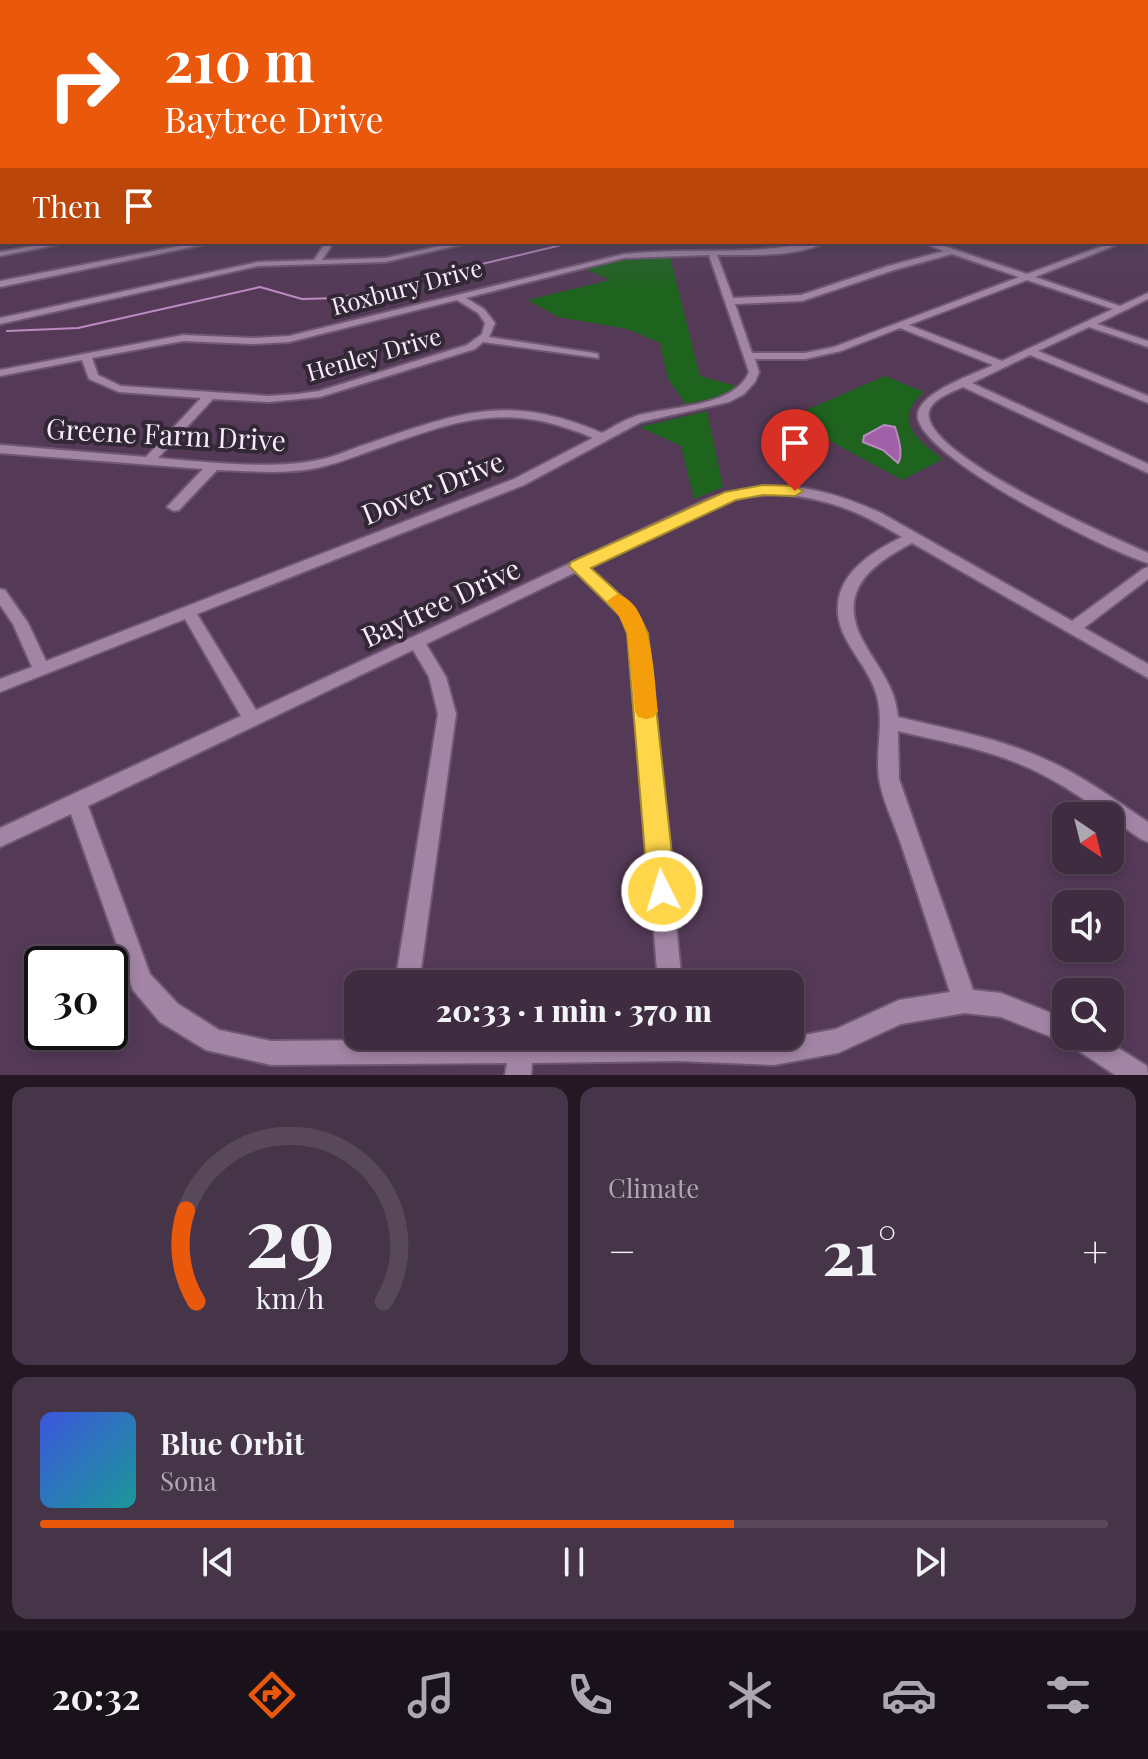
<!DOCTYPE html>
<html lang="en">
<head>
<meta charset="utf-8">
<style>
	:root { --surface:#3f2c41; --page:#463448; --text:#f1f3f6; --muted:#ada7b1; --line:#58485a; --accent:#ea580c }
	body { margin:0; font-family:"Playfair Display",serif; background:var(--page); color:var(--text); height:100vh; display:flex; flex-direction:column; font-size:30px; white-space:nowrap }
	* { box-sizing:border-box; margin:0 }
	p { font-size:26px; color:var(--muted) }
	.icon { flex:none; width:44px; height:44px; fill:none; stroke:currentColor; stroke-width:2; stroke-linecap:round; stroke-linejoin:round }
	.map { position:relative; height:1075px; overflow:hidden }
	.panel { display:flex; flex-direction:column; gap:12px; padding:12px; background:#231824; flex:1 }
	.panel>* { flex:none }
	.banner { position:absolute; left:0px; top:0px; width:1148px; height:244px; box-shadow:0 4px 12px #0003,0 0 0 2px var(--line); background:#ea580c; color:#fff; overflow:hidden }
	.needle { width:52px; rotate:145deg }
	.buttons { position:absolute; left:1052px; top:802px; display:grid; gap:16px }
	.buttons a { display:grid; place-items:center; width:72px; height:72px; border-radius:16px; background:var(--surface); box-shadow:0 4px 12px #0003,0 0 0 2px var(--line); font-size:40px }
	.speed { position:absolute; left:24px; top:946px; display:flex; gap:16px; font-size:40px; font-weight:700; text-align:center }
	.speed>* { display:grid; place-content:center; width:104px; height:104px; border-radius:50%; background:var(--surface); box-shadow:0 4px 12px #0003,0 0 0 2px var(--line); line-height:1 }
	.speed .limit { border:4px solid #111; border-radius:12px; background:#fff; color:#111 }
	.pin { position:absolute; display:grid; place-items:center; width:68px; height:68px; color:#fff; margin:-82px -34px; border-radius:50% 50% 50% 0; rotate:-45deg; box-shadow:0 0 8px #0007 }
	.pin .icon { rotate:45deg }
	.me { position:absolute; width:88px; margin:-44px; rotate:355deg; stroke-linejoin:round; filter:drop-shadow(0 0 6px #0008) }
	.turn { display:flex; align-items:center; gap:28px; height:168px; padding:0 32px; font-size:36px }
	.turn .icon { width:104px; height:104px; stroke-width:2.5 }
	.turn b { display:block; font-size:56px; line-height:68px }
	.then { display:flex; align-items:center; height:76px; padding:0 32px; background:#0003; gap:16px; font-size:30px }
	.big { font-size:60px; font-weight:800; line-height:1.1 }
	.panel .tile { flex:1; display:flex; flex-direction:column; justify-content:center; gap:12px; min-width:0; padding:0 28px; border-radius:16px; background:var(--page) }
	.panel .dial { align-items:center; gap:0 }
	.dial svg { height:208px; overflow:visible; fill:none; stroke:var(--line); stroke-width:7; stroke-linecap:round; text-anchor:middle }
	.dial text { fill:var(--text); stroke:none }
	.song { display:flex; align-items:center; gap:24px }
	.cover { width:96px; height:96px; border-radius:12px; background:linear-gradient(135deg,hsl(230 70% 55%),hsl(180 70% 35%)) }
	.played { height:8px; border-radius:4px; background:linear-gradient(90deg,var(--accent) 65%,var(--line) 65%) }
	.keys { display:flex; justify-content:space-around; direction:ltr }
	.heat { display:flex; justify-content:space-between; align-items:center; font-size:44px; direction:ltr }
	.panel .tiles { flex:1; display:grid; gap:12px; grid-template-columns:1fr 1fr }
	.tile:last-child { grid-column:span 2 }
	.trip { position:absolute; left:344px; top:970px; width:460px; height:80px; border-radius:16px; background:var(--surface); box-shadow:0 4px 12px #0003,0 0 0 2px var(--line); font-weight:800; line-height:80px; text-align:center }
	.tabs { display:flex; height:128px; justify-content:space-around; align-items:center; background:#19121a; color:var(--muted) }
	.tabs .icon { width:56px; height:56px }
	.tabs .selected { color:var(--accent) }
	.tabs b { font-size:36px; color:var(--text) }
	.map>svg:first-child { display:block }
	.green { fill:#1e641e }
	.water { fill:#a161a9; stroke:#bc8ac2; stroke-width:2 }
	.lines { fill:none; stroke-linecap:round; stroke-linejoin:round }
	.stream { stroke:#bc8ac2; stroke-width:2 }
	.minor-casing { stroke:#6f5972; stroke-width:4 }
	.minor { fill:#a285a5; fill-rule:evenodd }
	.route { fill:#ffd54a; stroke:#a68a30; stroke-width:2 }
	.slow { fill:#f59e0b }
	.labels { text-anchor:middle; stroke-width:8; stroke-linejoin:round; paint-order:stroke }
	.far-street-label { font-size:24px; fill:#faeafc; stroke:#322734 }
	.street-label { font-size:28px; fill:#faeafc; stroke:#322734 }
</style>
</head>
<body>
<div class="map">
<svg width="1148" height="1075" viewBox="0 0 1148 1075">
	<rect width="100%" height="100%" fill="#543a57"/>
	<!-- green -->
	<g class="green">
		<path d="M669 253 700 376 739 387 723 396 686 404 668 379 660 343 627 329 558 317 528 300 610 280 584 268 625 257Z"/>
		<path d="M885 376 924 392C892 420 916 439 943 459L902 480 788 418Z"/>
		<path d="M707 411 723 487 694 499 681 446 640 427Z"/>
	</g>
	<!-- water -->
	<path class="water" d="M884 425 895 427C898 436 904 455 898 463L883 450 863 442 864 436Z"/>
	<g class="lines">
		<!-- stream -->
		<path class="stream" d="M7 331 78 328 260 287 302 299 340 298 574 242"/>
		<!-- minor casing -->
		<g class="minor-casing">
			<g id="minor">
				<path d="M1146 239H1148V244L1143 242H1146Z"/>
				<path d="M54 242H71L0 256V252Z"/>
				<path d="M200 242H216L0 287V281Z"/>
				<path d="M326 242H334L322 260 385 258 458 242H473L385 262 258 266 0 324V318L258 262 314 260Z"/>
				<path d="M813 242H827C796 257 752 255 717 255L733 298 801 295 888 266 944 251 920 242H932L1027 274 1113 242H1124L1035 277 1120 306 1148 293V299L1097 324 1148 341V347L1089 327 1038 351 1148 396V403L1030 355 972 383 1148 464V473L963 387C952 392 925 401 929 418 938 461 1106 534 1148 553V563C1111 553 910 453 918 413 922 391 975 374 993 365L900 328 841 351 805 359H755L759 372 755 382 744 394 729 402 641 422 524 485 197 614 256 710 710 498C776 478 818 485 881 513L1072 621 1143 569 1148 567V579L1084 628 1148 664V678L912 543C872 564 837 590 862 639 876 666 895 684 898 717 948 729 1000 738 1047 760 1083 776 1115 800 1148 822V842L1141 839C1101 812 1063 781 1017 763 979 747 938 741 898 731L899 779 973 990 1001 993 1066 1019V1036H1099L1147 1066 1148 1075H1115L1067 1043 1001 1017 965 1013 901 1024 838 1053 774 1065 678 1061 532 1063 531 1075H505L507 1063 271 1065 206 1050 160 1022 133 990 71 814 0 847V828L241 716 185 619 0 692V679L32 667 13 624 0 605V589L5 590 28 623 46 661 514 479 593 438C506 400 458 420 373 450 356 456 339 463 321 467 288 475 250 471 217 470L179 510 174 511 167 507 203 469 0 453V445L146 457 201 398 119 392 89 379 82 360 0 376V370L183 335 252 338 289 336 624 254C687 247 751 256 813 242ZM952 254 1019 277 834 347 805 353H752L735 304 802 301 894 270ZM709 255 749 372C734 408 669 406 636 416 624 420 613 427 602 433 508 393 461 412 370 443 353 448 336 457 318 460 273 470 204 462 158 458L213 399 269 402 320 397 475 349 483 342 598 358V354L594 353 489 337 495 323 484 309 466 298 624 258ZM1027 280 1113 309 1002 361 909 325ZM457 300 478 313 485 323 482 334 467 345 319 391 297 394 269 396 121 386 98 375 92 358 183 341 252 344 289 342ZM779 494C830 499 858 511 902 537 875 550 840 571 838 605 835 639 867 662 876 693 885 721 875 749 879 778 882 799 893 821 900 841 917 891 933 941 950 992L899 1000 836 1029 774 1041 678 1037 271 1041 219 1030 178 1004 150 974 88 806 413 650 429 677 438 714 395 984H419L456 714 446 677 426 644 576 572 621 615 632 644 658 984H682L648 644 634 609 588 567 720 504 746 496Z"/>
			</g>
		</g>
		<!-- minor -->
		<use href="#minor" class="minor"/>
	</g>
	<!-- sky -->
	<linearGradient id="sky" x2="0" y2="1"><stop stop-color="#2e2030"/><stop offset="0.47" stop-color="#615574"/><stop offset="1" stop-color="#615574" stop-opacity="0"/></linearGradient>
	<rect width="1148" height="286" fill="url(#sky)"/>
	<!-- route -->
	<path class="route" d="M763 485 795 486 803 491 795 496 763 495 736 500 591 568 635 608 648 633 676 891 672 900 662 904 652 900 648 891 627 633 620 616 569 566 571 562 725 492Z"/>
	<!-- slow -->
	<path class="slow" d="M617 594C654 604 654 680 658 711L654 717 646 719 638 717 635 711 627 633 619 616 607 601Z"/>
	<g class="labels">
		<!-- far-street labels -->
		<g class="far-street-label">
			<text transform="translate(407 288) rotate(-15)" y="8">Roxbury Drive</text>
			<text transform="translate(374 355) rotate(-16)" y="8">Henley Drive</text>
		</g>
		<!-- street labels -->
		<g class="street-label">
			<text transform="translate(166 435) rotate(3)" y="10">Greene Farm Drive</text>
			<text transform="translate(433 488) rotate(-22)" y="10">Dover Drive</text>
			<text transform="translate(441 603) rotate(-25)" y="10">Baytree Drive</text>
		</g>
	</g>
</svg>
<div class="buttons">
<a><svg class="needle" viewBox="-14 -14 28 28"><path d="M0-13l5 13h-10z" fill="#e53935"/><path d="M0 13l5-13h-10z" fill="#ada7b1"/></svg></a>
<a><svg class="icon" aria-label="sound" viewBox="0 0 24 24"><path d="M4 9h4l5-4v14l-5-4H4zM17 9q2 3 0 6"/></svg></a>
<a><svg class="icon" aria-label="search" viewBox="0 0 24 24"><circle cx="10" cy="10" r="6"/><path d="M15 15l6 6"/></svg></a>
</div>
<div class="speed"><div class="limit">30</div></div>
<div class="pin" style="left:795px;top:491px;background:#d93025"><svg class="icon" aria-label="arrive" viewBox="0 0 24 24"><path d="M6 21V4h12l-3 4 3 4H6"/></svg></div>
<svg class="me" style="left:662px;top:891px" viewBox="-20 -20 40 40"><circle r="17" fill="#ffd54a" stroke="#fff" stroke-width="3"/><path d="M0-11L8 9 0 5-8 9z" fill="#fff"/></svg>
<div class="trip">20:33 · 1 min · 370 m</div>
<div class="banner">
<div class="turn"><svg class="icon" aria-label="right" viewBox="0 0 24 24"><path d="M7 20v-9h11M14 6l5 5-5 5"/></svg><div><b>210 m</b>Baytree Drive</div></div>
<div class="then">Then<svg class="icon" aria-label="arrive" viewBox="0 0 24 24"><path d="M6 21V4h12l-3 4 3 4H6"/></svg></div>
</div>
</div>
<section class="panel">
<div class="tiles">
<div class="tile dial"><svg viewBox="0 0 100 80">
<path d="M14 69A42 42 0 1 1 86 69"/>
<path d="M14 69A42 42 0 0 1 10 34" stroke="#ea580c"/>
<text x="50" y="56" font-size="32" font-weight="700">29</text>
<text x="50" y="72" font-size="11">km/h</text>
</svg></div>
<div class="tile"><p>Climate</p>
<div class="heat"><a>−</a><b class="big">21°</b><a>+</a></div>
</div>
<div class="tile">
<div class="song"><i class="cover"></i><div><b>Blue Orbit</b><p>Sona</p></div></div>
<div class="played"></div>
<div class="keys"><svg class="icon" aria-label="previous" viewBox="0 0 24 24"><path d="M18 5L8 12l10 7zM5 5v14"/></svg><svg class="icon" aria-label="pause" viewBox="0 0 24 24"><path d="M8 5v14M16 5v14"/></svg><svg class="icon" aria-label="next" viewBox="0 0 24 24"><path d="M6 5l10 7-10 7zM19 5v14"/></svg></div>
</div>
</div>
</section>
<nav class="tabs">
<b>20:32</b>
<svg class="icon selected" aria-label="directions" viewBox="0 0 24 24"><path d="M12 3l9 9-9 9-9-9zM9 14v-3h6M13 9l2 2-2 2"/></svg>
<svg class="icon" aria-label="music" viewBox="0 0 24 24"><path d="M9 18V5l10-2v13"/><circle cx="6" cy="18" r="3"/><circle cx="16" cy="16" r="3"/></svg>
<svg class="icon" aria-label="phone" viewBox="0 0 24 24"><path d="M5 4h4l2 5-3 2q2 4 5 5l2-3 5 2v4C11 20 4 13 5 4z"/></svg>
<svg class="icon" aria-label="climate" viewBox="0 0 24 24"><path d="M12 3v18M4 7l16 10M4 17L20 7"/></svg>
<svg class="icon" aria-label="car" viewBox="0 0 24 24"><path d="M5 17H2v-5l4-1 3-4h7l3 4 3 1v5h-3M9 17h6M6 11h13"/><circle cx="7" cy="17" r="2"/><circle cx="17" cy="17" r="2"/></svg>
<svg class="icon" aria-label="filters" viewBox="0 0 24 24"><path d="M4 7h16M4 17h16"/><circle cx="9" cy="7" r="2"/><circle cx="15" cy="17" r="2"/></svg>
</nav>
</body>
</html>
